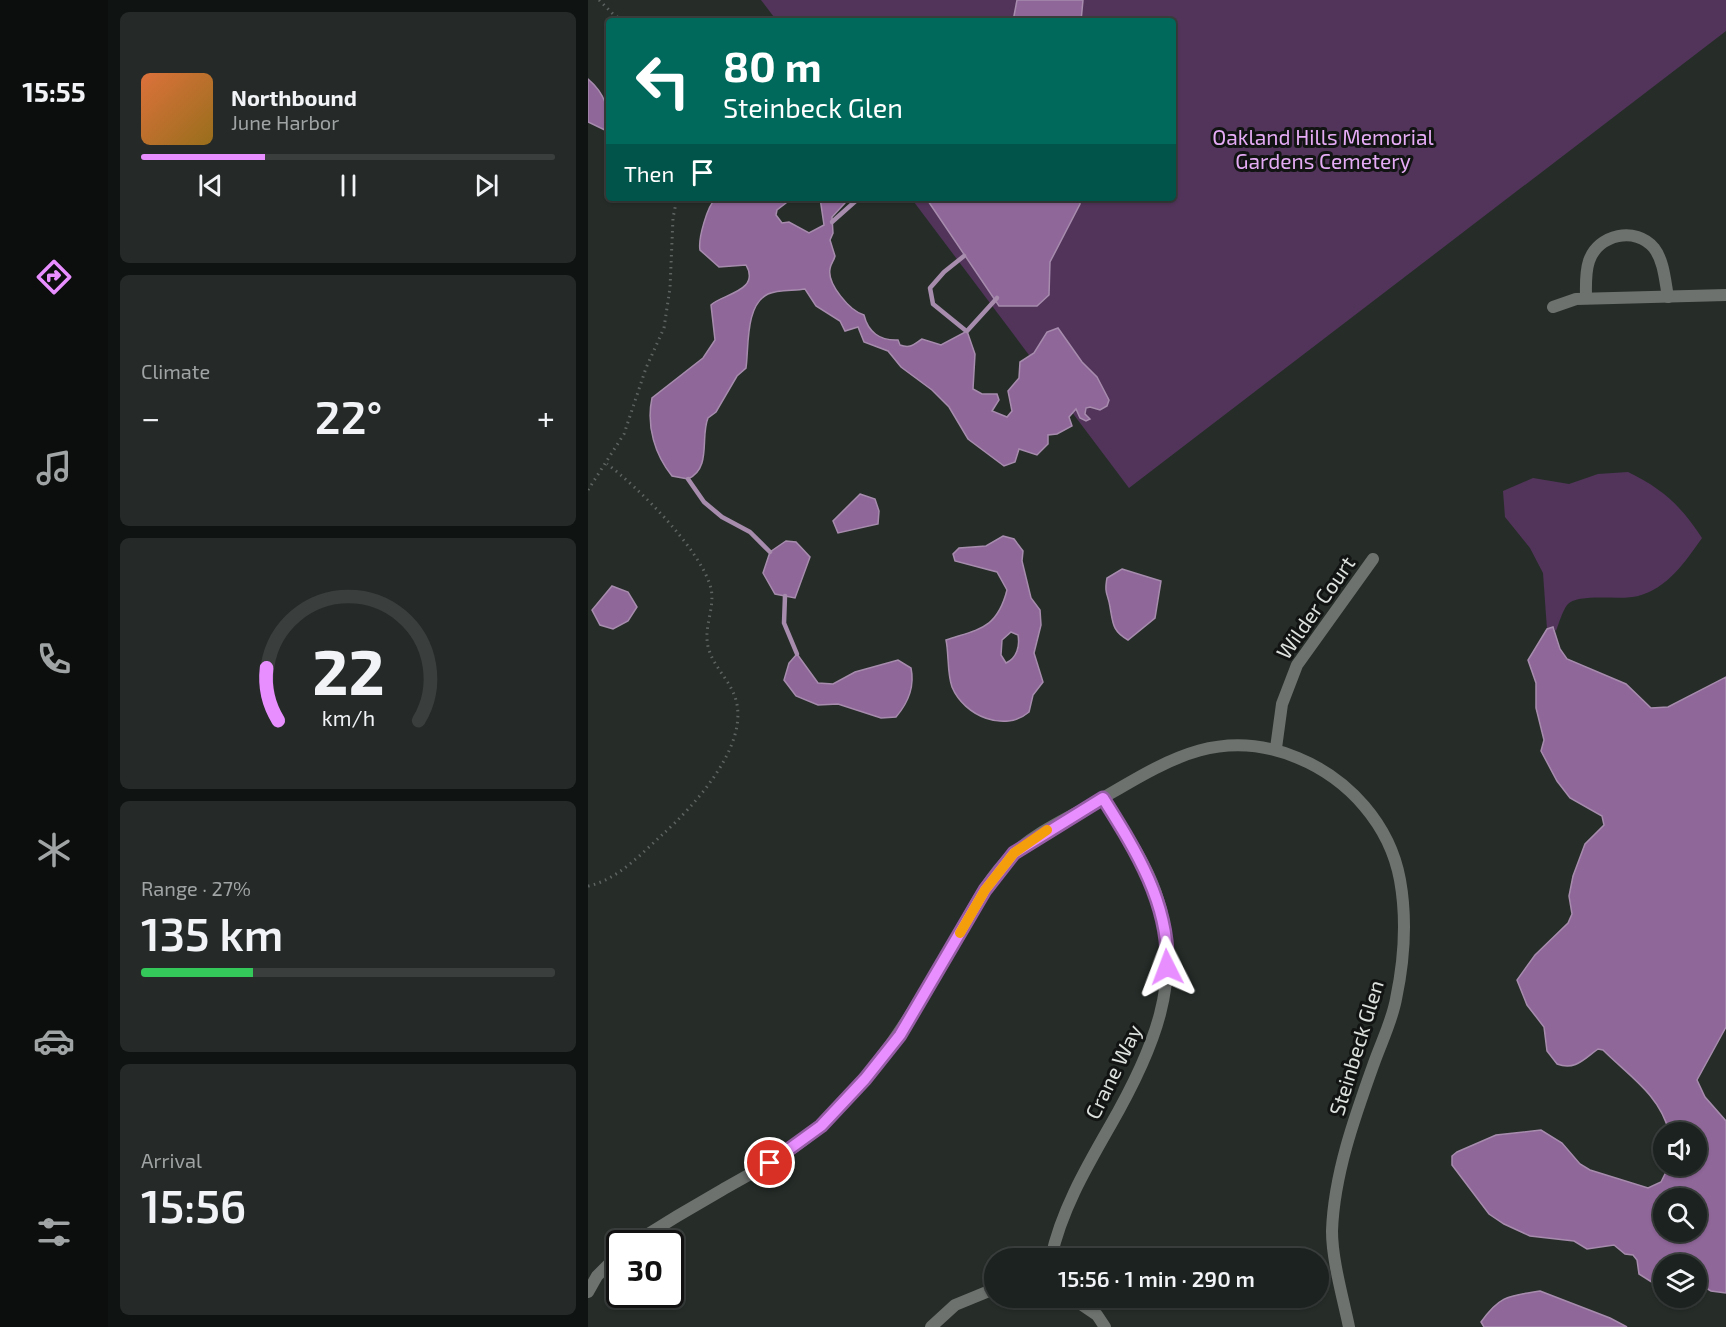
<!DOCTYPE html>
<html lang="en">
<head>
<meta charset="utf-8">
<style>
	:root { --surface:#1c221f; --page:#252a28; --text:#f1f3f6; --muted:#a0a4a4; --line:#3a3f3d; --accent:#e88eff }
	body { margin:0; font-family:"Exo 2",sans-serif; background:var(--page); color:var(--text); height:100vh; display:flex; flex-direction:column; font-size:22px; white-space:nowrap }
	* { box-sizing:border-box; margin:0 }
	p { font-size:20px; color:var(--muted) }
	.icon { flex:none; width:33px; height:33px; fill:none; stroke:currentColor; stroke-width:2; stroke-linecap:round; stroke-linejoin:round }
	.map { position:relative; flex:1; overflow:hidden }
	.panel { display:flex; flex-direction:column; gap:12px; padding:12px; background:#0f1311; width:480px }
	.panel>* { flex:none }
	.guide { position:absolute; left:18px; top:18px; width:570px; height:183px; border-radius:6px; box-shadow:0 2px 4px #0004,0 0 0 2px var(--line); background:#00695c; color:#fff; overflow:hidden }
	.tools { position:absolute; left:1065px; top:1122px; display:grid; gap:12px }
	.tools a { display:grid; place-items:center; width:54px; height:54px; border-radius:50%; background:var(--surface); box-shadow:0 2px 4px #0004,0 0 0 2px var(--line); font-size:30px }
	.speed { position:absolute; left:18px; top:1230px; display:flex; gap:12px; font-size:30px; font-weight:700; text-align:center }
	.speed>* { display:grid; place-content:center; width:78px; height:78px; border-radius:50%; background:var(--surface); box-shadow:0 2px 4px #0004,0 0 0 2px var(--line); line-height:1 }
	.speed .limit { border:3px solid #111; border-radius:9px; background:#fff; color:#111 }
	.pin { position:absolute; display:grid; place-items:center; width:51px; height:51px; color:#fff; margin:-26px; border:3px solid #fff; border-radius:50%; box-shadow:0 2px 6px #0007 }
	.me { position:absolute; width:66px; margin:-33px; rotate:357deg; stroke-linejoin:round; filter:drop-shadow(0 0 4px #0008) }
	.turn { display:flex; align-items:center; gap:21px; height:126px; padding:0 18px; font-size:27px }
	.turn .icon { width:78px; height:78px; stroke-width:2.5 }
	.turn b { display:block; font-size:42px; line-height:51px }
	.then { display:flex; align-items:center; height:57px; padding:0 18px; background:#0003; gap:12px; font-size:22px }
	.big { font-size:45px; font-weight:600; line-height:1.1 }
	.panel .tile { flex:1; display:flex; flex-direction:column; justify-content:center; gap:9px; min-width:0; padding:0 21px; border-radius:9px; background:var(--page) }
	.panel .dial { align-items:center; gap:0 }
	.dial svg { height:156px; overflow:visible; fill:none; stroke:var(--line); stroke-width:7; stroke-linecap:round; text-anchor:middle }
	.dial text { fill:var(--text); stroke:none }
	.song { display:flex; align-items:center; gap:18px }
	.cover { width:72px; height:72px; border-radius:9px; background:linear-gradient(135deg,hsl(20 70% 55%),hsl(40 70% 35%)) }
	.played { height:6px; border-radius:3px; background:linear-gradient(90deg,var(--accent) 30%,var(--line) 30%) }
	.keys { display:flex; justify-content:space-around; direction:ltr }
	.heat { display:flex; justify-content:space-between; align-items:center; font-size:33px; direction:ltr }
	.charge { height:9px; border-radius:4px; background:linear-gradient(90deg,#34c759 27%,var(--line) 0) }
	.trip { position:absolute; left:396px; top:1248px; width:345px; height:60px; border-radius:30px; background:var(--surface); box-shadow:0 2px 4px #0004,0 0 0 2px var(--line); font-weight:600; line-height:60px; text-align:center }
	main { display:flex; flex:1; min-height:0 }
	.tab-bar { display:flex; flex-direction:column; width:108px; justify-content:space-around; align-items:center; background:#0b0e0c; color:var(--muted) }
	.tab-bar .icon { width:42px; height:42px }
	.tab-bar .current { color:var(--accent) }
	.tab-bar b { font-size:27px; color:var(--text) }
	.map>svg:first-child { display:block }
	.green { fill:#52345a }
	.water { fill:#8f6799; stroke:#a78cae; stroke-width:1.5; fill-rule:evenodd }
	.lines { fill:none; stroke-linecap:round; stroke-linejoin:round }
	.stream { stroke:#a78cae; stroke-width:4.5 }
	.path { stroke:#5e6461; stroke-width:3; stroke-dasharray:1.5 4.5; stroke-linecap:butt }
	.minor { stroke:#6e726f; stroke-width:12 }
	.route-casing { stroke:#975ca6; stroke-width:15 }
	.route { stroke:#e88eff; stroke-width:10 }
	.slow { stroke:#f59e0b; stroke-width:10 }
	.labels { text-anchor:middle; stroke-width:6; stroke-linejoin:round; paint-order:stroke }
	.park-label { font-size:21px; fill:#e5abf4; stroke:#111412 }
	.street-label { font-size:21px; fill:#dee2df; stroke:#111412 }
</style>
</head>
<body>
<main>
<nav class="tab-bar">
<b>15:55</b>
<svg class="icon current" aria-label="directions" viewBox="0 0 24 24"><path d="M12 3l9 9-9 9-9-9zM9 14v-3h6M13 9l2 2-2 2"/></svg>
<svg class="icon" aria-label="music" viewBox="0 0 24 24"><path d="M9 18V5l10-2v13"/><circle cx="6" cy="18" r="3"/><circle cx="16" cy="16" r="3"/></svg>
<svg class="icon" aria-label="phone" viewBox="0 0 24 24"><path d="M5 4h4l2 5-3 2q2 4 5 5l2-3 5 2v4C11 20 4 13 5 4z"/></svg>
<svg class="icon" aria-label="climate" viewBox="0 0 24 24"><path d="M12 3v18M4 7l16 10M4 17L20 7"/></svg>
<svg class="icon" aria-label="car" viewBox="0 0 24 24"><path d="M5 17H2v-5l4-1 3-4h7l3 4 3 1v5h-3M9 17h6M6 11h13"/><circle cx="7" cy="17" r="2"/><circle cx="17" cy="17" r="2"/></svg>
<svg class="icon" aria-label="filters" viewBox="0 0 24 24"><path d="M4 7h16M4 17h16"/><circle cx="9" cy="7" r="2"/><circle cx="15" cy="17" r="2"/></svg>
</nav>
<section class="panel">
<div class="tile">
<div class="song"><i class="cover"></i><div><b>Northbound</b><p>June Harbor</p></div></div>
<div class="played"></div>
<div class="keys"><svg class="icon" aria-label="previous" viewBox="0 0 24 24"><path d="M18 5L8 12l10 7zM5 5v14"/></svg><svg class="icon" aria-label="pause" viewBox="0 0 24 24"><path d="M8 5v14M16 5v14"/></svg><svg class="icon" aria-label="next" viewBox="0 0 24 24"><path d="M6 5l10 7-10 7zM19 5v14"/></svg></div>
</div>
<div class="tile"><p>Climate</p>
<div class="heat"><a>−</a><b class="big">22°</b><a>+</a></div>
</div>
<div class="tile dial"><svg viewBox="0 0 100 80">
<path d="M14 69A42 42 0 1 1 86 69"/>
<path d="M14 69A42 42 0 0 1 8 42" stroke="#e88eff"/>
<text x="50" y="56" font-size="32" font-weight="700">22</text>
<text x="50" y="72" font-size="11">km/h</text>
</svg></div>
<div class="tile"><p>Range · 27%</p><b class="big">135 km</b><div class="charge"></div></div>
<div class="tile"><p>Arrival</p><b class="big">15:56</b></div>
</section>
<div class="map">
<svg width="1138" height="1327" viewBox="0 0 1138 1327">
	<rect width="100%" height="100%" fill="#262d29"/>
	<!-- green -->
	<g class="green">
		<path d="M173 0H1138V31L541 488 323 198H585V21H189Z"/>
		<path d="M1040 472C1075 489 1093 506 1114 538 1097 562 1080 588 1050 596 1033 601 990 592 979 605 974 612 971 623 968 631L965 627 959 629 955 573 942 548 917 517 915 491 945 478 981 484 1010 474Z"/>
	</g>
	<!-- water -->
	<g class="water">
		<path d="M429 0H495L493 21H425Z"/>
		<path d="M0 79C18 94 21 110 21 132L0 122Z"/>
		<path d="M128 198H197L198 203 189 210 188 215 194 223 201 222 221 233 236 225 232 198H257V203L244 217 245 233 242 240 247 256C246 261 242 265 242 269 239 284 262 311 276 315 280 332 292 341 310 340L312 345C323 349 326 344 334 339L353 345 379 331 387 354 385 389 394 394H409L411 400 404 411 419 417 424 411 420 391 431 378 432 362 446 353 459 332 470 328 494 362 509 377 521 400 519 406 512 410 502 407 498 408 497 414 502 419 498 421 492 418 488 409 481 417 484 426 469 434 460 435V444L449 455 431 449 427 462 416 466 380 439 361 407 344 390 313 367 300 351 276 342 270 327 257 331 252 321 228 306 217 289C206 291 190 289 180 294 157 305 161 347 158 368L149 376 128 412 120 418C112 437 124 468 100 479L84 476C67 455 58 426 64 398L115 358 127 340 123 305C134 294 173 291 158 265L131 267 112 250C110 239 119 206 128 198Z"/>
		<path d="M338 198H492V204L462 262 461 295 449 306H411Z"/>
		<path d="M272 494 287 499 291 511 290 524 250 533 245 521Z"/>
		<path d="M415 536 426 539 435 551 434 561 443 598 452 610 453 625 446 653 455 682 445 695 441 712C417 733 376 716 364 687 359 673 361 654 358 640 391 629 409 629 419 590L409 572 367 561 365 554 371 548 398 546ZM423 632 430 635C432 646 429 658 418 663L413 655 414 640Z"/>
		<path d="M198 541 208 542 222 557 207 598 187 594 175 573 182 552Z"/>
		<path d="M534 569 573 581 567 618 540 640C524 631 525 623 522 607 520 593 516 595 519 578Z"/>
		<path d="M24 586 40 592 49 607 40 621 25 629 12 625 4 610Z"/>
		<path d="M965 627 972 649 979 659 1038 684 1063 708 1080 707 1138 677V1027L1109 1080 1117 1097 1138 1121V1293L1123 1291 1109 1283 1108 1264H1076L1075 1288H1073L1051 1274 1049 1260 1045 1255 1037 1254 1026 1245 999 1249 986 1241 942 1236 916 1224 901 1214 864 1165V1156L869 1152 908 1135 953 1130 974 1143 992 1164 1002 1170 1060 1188 1073 1182 1081 1166H1108V1132H1081C1072 1095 1041 1076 1015 1050L1010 1049C996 1059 987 1071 969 1064L959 1051 956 1027 939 1005 929 980 947 955 980 923 984 914 981 896 985 876 997 844 1016 825 1014 816 982 798 969 781 953 751 956 740 948 708V683L940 660 959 629ZM1076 1198H1108V1232H1076Z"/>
		<path d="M209 654 230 683 245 684 267 672 310 660 323 668C327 687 320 703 308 717L293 718 250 704 230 705 208 696 196 680 201 663Z"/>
		<path d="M952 1291 1022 1318 1039 1327H896L893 1322C912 1295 921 1296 952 1291Z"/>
	</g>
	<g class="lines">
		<!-- stream -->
		<g class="stream">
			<path d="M244 222 271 198"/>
			<path d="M376 256 356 272 342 288 345 304 377 330"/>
			<path d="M379 331 409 298"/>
			<path d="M100 479 116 502 134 517 162 532 182 552"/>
			<path d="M197 596 196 623 209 654"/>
		</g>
		<!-- path -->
		<g class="path">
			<path d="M11 0 26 15 36 21"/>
			<path d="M0 490 36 434 58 368 76 328 82 288 85 218 89 198"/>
			<path d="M0 886C29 880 52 855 74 835 105 807 161 747 148 700 142 678 120 663 119 639 118 621 128 603 122 585 110 547 50 487 19 464"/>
		</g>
		<!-- minor -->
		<g class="minor">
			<path d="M998 298C998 286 997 273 1001 261 1010 234 1048 226 1066 248 1076 261 1077 281 1080 297"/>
			<path d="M965 307 988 299 1138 295"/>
			<path d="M688 748 694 704 709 665 785 559"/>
			<path d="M44 1244C74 1225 104 1207 134 1190 169 1170 206 1151 235 1124 287 1074 323 1016 359 955 379 921 396 881 425 854 446 834 476 820 501 806 571 766 627 723 710 758 761 779 802 825 812 880 819 919 816 961 808 999 804 1021 793 1043 786 1063 767 1116 746 1174 744 1231 744 1260 755 1298 761 1327"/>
			<path d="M463 1258C473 1211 498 1168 522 1126 564 1053 598 978 568 893 556 859 534 828 515 798"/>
			<path d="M0 1292 9 1276 32 1253"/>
			<path d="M484 1298 509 1315 517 1327"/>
			<path d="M343 1327 367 1305 406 1289"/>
		</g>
	</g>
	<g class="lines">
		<!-- route casing -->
		<g class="route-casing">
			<path id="route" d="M182 1163 233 1126 277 1079 312 1035 397 890 426 853 515 798C547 849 582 904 579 967"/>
		</g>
		<!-- route -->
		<use href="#route" class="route"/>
		<!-- slow -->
		<path class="slow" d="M372 933 397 890 426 853 459 830"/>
	</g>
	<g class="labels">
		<!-- park labels -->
		<g class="park-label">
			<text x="735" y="145">Oakland Hills Memorial<tspan x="735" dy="24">Gardens Cemetery</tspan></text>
		</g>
		<!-- street labels -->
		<g class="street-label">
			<text transform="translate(728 608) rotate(-55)" y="7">Wilder Court</text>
			<text transform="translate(769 1048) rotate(-73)" y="7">Steinbeck Glen</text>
			<text transform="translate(526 1072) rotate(-64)" y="7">Crane Way</text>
		</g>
	</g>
</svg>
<div class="tools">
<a><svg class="icon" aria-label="sound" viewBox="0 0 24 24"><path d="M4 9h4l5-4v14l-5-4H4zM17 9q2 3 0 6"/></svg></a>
<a><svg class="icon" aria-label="search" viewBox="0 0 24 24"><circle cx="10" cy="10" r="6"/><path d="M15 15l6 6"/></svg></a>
<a><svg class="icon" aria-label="layers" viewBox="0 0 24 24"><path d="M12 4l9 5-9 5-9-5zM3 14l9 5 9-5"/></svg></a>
</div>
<div class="speed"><div class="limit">30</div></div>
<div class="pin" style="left:182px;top:1163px;background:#d93025"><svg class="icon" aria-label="arrive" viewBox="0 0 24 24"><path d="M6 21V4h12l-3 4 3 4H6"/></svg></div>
<svg class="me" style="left:579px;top:967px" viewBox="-20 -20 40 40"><path d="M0-17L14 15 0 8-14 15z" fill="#e88eff" stroke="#fff" stroke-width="4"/></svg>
<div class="trip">15:56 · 1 min · 290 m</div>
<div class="guide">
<div class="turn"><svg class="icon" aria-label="left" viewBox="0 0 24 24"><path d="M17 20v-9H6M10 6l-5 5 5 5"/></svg><div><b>80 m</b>Steinbeck Glen</div></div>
<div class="then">Then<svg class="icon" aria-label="arrive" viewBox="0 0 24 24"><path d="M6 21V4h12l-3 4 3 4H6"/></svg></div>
</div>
</div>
</main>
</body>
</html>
